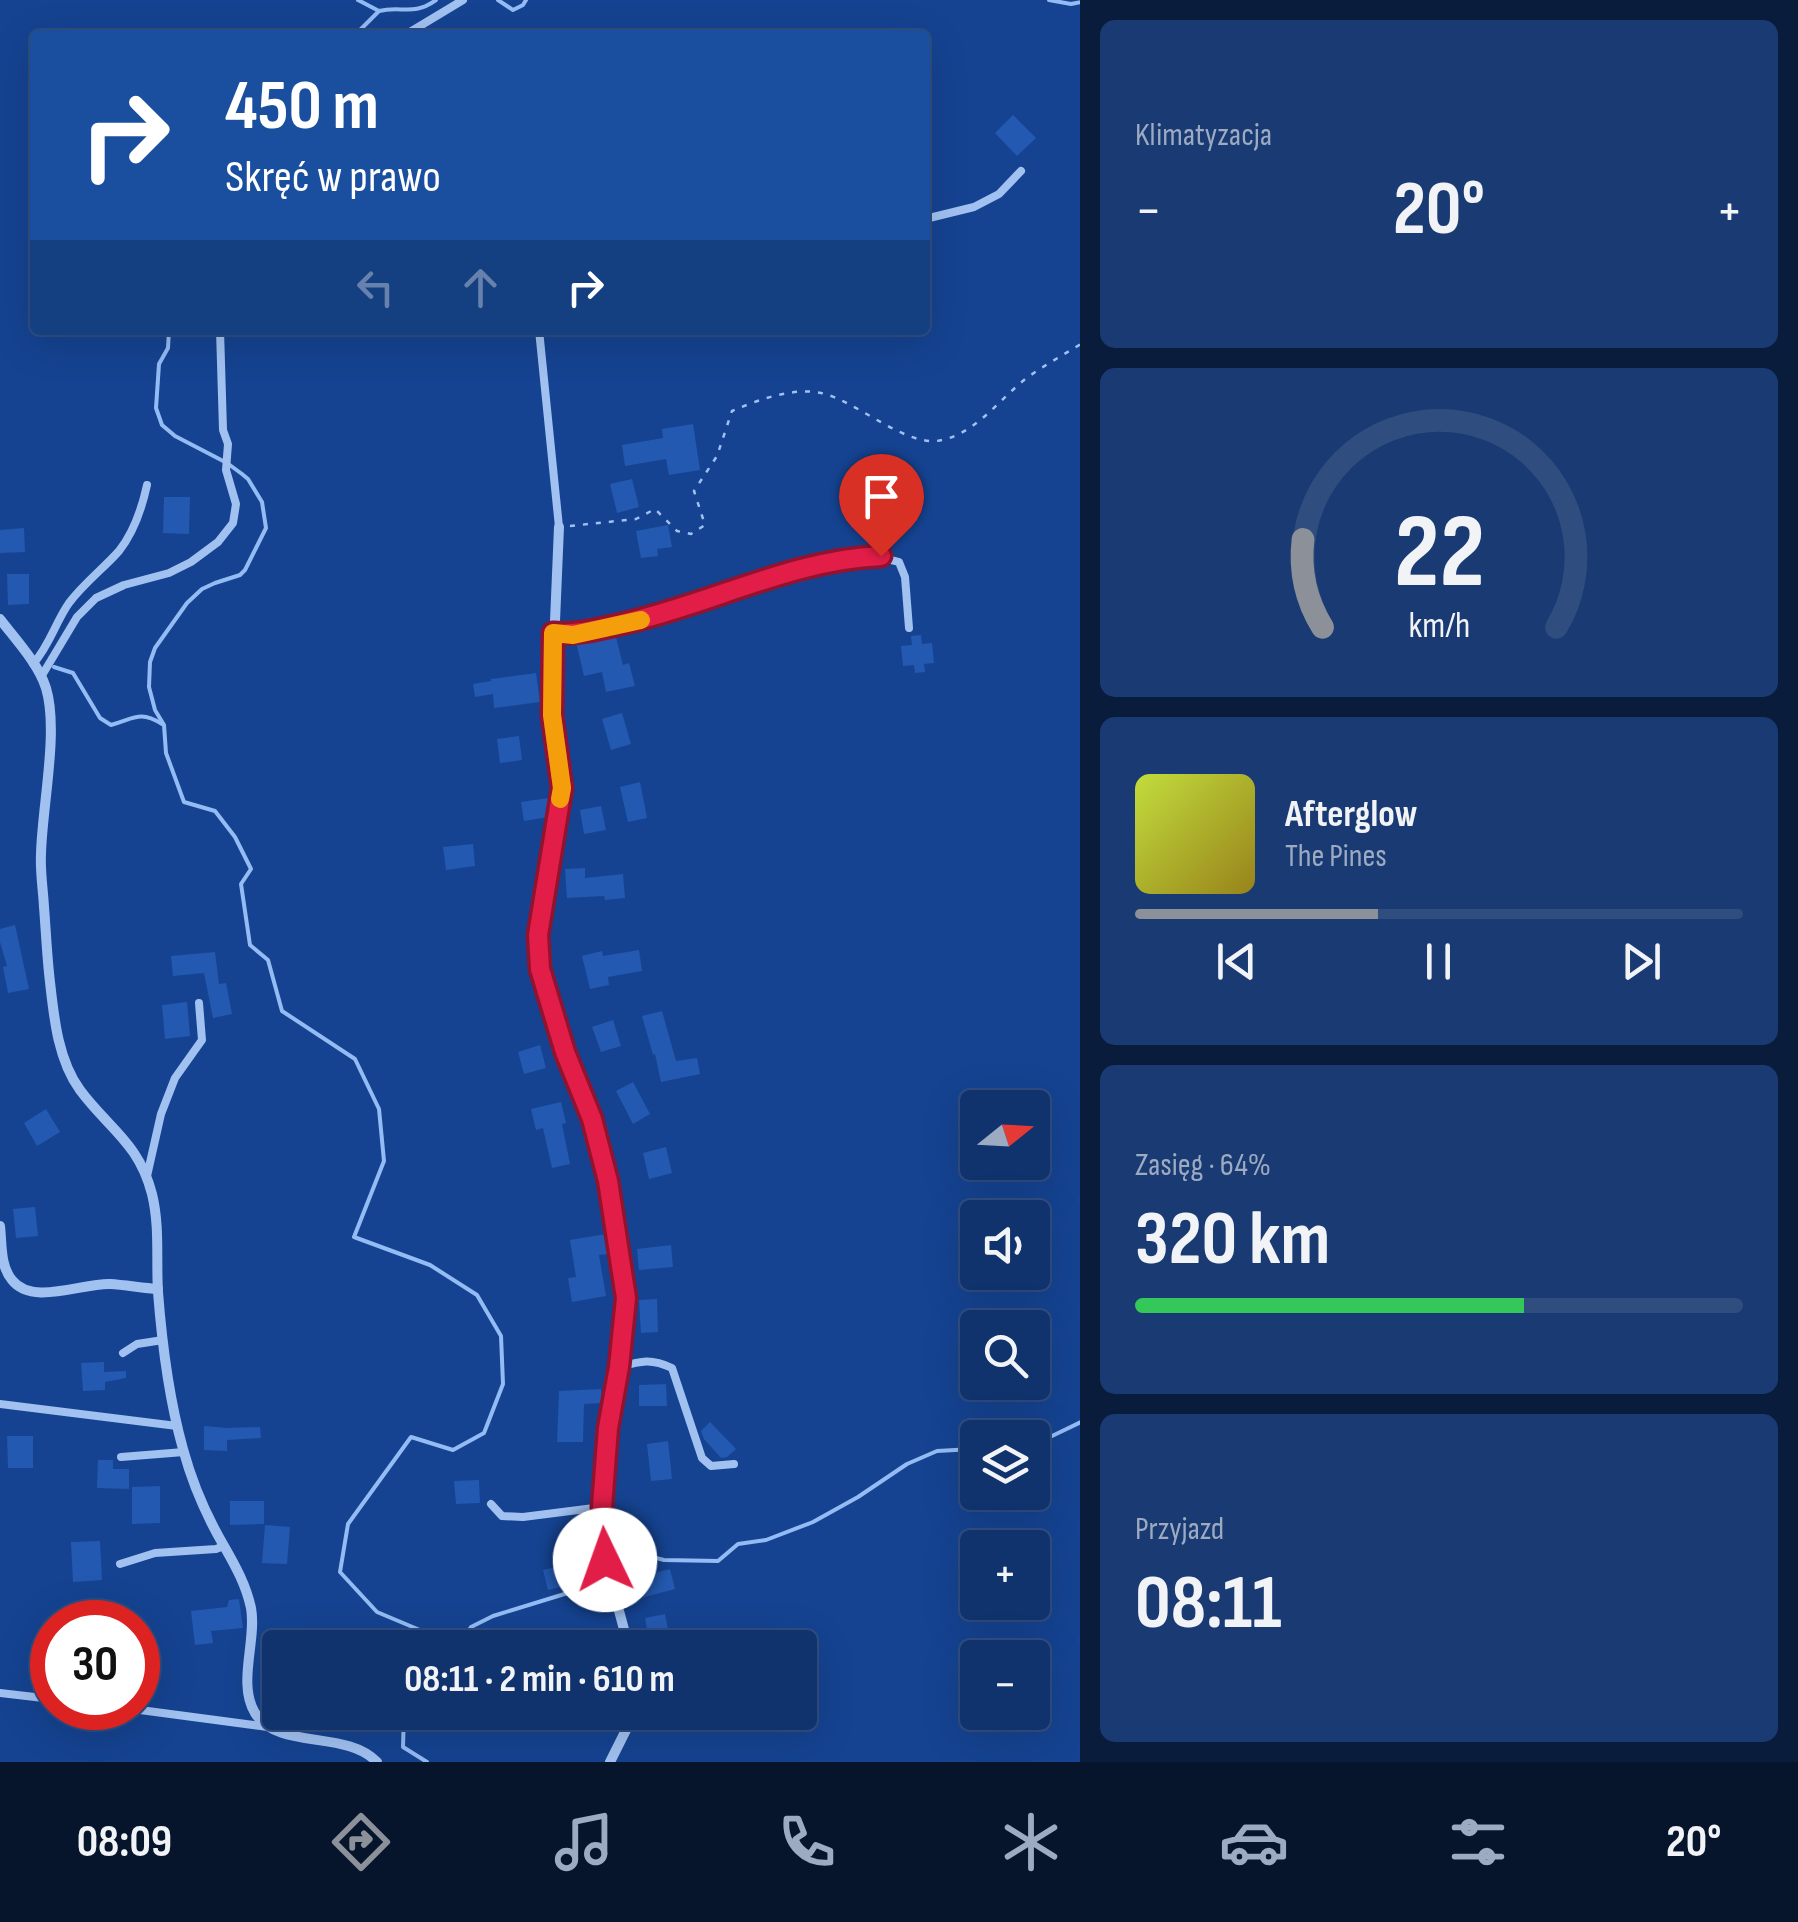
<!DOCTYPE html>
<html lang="pl">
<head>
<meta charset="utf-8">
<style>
	:root { --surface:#10326d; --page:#193a72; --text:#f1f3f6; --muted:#9caac2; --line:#304d80; --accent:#8c9099 }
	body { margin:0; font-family:"Sofia Sans Condensed",sans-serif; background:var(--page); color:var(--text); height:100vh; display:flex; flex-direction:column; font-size:38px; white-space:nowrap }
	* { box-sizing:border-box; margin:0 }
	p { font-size:32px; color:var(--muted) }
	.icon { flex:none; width:55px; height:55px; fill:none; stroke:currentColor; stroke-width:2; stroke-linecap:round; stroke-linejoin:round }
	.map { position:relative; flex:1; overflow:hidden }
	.side { display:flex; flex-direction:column; gap:20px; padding:20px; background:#091c3c; width:718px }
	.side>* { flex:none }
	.hud { position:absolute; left:30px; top:30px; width:900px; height:305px; border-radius:10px; box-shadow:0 10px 40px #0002,0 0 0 2px var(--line); background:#1a4fa0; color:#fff; overflow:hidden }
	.needle { width:65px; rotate:72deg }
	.tools { position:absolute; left:960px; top:1090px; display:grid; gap:20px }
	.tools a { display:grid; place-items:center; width:90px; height:90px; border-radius:10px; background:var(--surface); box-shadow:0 10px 40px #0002,0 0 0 2px var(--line); font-size:50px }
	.speed { position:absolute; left:30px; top:1600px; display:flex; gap:20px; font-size:50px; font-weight:700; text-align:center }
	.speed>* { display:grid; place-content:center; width:130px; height:130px; border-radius:50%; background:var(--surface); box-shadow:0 10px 40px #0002,0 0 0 2px var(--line); line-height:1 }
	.speed .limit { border:15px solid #d22; background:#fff; color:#111 }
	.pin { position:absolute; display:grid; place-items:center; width:85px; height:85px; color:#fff; margin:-102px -42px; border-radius:50% 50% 50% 0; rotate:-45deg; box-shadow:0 0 10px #0007 }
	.pin .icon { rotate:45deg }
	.me { position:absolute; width:110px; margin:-55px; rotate:357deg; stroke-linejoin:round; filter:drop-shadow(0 0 8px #0008) }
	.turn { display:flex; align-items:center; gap:35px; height:210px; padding:0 30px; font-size:45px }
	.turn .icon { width:130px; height:130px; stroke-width:2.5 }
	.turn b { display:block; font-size:70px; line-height:85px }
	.lanes { display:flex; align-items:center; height:95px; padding:0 30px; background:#0003; justify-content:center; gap:50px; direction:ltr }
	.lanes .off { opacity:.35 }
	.big { font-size:75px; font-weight:700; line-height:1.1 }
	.side .card { flex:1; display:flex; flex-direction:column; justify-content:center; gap:15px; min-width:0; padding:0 35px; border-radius:15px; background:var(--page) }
	.side .dial { align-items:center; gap:0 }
	.dial svg { height:260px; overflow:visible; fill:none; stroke:var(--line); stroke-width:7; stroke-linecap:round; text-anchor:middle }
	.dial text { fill:var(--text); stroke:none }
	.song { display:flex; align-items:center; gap:30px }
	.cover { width:120px; height:120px; border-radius:15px; background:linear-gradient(135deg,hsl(70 70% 55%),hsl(50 70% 35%)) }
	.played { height:10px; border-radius:5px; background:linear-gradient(90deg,var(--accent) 40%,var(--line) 40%) }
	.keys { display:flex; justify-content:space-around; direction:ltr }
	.heat { display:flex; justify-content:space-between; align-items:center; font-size:55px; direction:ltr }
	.charge { height:15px; border-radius:8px; background:linear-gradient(90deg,#34c759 64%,var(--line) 0) }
	.trip { position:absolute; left:262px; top:1630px; width:555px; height:100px; border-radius:10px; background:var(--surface); box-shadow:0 10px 40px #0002,0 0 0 2px var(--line); font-weight:700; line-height:100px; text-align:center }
	.dock { display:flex; height:160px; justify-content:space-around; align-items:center; background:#06142c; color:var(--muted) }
	.dock .icon { width:70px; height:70px }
	.dock .active { color:var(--accent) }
	.dock b { font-size:45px; color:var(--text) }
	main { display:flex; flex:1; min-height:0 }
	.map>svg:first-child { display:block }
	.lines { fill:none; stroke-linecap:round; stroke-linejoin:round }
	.stream { stroke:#93bbf4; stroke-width:4 }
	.building { fill:#2359b0 }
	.path { stroke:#a1c1f1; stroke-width:2.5; stroke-dasharray:5 8; stroke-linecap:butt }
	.service { stroke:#a1c1f1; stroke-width:8 }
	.minor { stroke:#a1c1f1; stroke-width:10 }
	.route-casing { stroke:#92132f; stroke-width:25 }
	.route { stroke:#e11d48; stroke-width:18 }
	.slow { stroke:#f59e0b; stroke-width:18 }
</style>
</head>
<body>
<main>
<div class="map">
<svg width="1081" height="1762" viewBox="0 0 1081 1762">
	<rect width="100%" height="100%" fill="#154391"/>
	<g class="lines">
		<!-- stream -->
		<g class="stream">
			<path d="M498 0 513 10 523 5 526 0"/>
			<path d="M1049 0 1071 4 1081 2"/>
			<path d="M379 11C402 5 412 17 436 0"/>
			<path d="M355 35 379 11 358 0"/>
			<path d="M169 330 168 348 159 364 156 408 162 425 175 436 227 463 242 474 248 479 262 502 266 528 245 570 240 575 215 583 202 589 187 603 155 648 150 662 149 687 155 710 164 725 166 753 184 802 215 811 235 837 251 869 241 884 250 945 268 960 282 1011 355 1059 379 1109 384 1161 354 1237 430 1265 477 1295 501 1336 503 1384 484 1433 453 1450 411 1437 348 1524 340 1572 377 1612 434 1636 464 1637V1648"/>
			<path d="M54 667 73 673 100 718 111 725C134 719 139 710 162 724"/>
			<path d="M1024 1438 1052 1436 1081 1422"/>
			<path d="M465 1636 471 1627 493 1616 584 1588 621 1560 640 1554 664 1560 718 1561 738 1544 766 1540 813 1522 858 1497 907 1464 937 1451 973 1449 978 1446"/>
			<path d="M404 1712 403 1747 427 1762"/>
		</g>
	</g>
	<!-- building -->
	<g class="building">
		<path d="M1013 115 1036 138 1017 156 995 133Z"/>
		<path d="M693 424 700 470 669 475 666 459 625 466 622 445 663 438 662 429Z"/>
		<path d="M632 479 639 507 617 513 610 484Z"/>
		<path d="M164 497H190L189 534 163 533Z"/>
		<path d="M668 525 672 547 657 549 658 556 641 558 636 531Z"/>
		<path d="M24 528 25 552 0 553V530Z"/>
		<path d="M7 574H29V604L8 605Z"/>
		<path d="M615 633 623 665 629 663 635 686 606 692 602 672 584 676 576 642Z"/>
		<path d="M921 635 922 644 932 643 934 663 924 664 925 672 915 673 914 665 903 666 901 646 912 645 911 636Z"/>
		<path d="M536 673 540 702 494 708 493 694 475 697 473 684 491 681V679Z"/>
		<path d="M622 713 631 744 611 750 602 719Z"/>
		<path d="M519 736 522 760 500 763 497 739Z"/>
		<path d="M640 782 647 818 628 822 620 787Z"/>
		<path d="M548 798V817L524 821 521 802Z"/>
		<path d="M601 806 606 830 584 834 580 810Z"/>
		<path d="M473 844 475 866 446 870 443 847Z"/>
		<path d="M585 868V878L623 874 625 898 605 900 604 896 567 898 565 869Z"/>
		<path d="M15 925 29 989 8 993 3 967 7 966 0 942V929Z"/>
		<path d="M639 950 642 971 608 977 609 985 590 989 582 956 602 951 603 956Z"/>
		<path d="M215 952 219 984 226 983 232 1014 213 1018 204 973 173 976 171 956Z"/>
		<path d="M187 1002 190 1036 165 1039 162 1005Z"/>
		<path d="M662 1011 676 1061 697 1058 700 1074 661 1082 655 1054 653 1055 642 1016Z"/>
		<path d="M613 1020 621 1046 601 1052 592 1027Z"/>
		<path d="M540 1045 546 1068 524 1074 518 1052Z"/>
		<path d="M633 1082 650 1114 633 1124 616 1091Z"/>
		<path d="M561 1102 566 1123 562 1124 570 1164 552 1168 543 1128 536 1130 531 1109Z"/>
		<path d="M46 1109 60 1132 37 1146 24 1123Z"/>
		<path d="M666 1147 672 1173 649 1179 643 1153Z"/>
		<path d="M35 1207 38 1236 16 1238 13 1209Z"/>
		<path d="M606 1234 609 1254 599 1255 606 1296 572 1302 568 1278 576 1277 570 1240Z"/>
		<path d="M671 1245 673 1267 639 1270 637 1249Z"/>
		<path d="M657 1299 658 1332 641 1333 639 1300Z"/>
		<path d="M104 1362V1372L126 1371V1378L105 1382V1390L83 1391 81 1363Z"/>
		<path d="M666 1384 667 1406H639V1385Z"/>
		<path d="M601 1389 602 1403 584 1404 583 1442H557L559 1391Z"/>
		<path d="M710 1422 736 1449 727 1457 721 1458 704 1439 701 1431Z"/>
		<path d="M204 1426 227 1428 260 1427 261 1438 227 1440V1451L204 1450Z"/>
		<path d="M7 1436H33V1468H8Z"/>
		<path d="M668 1441 672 1479 651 1481 647 1444Z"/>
		<path d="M98 1460H113V1469H129V1489L97 1488Z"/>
		<path d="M479 1480 480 1503 456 1504 454 1481Z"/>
		<path d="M160 1486V1523L132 1524V1487Z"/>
		<path d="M230 1501H264V1524L230 1525Z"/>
		<path d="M265 1525 290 1527 287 1564 262 1563Z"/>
		<path d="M100 1541 102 1580 73 1582 71 1542Z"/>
		<path d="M573 1563 578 1583 548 1590 543 1570Z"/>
		<path d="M670 1569 675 1589 641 1598 635 1578Z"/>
		<path d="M239 1599 243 1628 211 1631 213 1643 195 1645 191 1611 227 1607 229 1600Z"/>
		<path d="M665 1614 671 1645 650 1648 645 1618Z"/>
	</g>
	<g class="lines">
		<!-- path -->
		<path class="path" d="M570 526 636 519 655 509 677 531 691 534 705 525 694 491 717 456 732 411C758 400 792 387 821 393 856 400 907 449 942 440 978 432 1000 398 1028 377 1045 365 1063 355 1081 344"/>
		<!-- service -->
		<g class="service">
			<path d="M405 35 463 0"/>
			<path d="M925 219 974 207 999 194 1021 171"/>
			<path d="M539 330 559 527"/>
			<path d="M553 633C575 635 593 630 614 626 683 611 746 580 815 565 844 559 870 553 899 562L905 577 909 628"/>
			<path d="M33 664C50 645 55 623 69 603 84 583 103 569 119 551 134 532 142 508 147 485"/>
			<path d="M41 677 77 617 96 598 124 585 169 573 191 562 218 542 233 523 236 504 226 470 228 444 223 430 220 330"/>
			<path d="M147 1176 161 1114 175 1078 202 1040 199 1003"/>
			<path d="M123 1353 137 1344 163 1340"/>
			<path d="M619 1367C641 1361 651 1358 672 1368L702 1458 711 1466 734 1464"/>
			<path d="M0 1404 177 1426"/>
			<path d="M121 1457 184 1452"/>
			<path d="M491 1504 502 1516 523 1517 602 1507"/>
			<path d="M120 1564 155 1553 216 1549 224 1546"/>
			<path d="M0 1693 52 1699"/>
			<path d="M125 1708 268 1727"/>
		</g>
		<!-- minor -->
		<g class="minor">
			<path d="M559 527 551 715 562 788 538 935 539 969 565 1052 592 1119 608 1181 626 1298 619 1367 607 1427 602 1507 604 1555 629 1648"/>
			<path d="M0 619C16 640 38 663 46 688 59 731 42 807 41 854 40 871 43 889 44 907 46 932 47 957 50 982 54 1018 58 1060 80 1090 109 1129 139 1143 152 1194 160 1227 156 1259 158 1292 162 1344 169 1399 183 1449 192 1482 207 1517 224 1546 236 1567 246 1585 251 1608 257 1640 237 1683 255 1713 279 1751 345 1729 377 1762"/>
			<path d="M0 1226C2 1243 0 1266 12 1280 32 1306 82 1283 110 1284 126 1285 142 1288 158 1289"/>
			<path d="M610 1762 627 1728 629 1712"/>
		</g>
	</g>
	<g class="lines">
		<!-- route casing -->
		<g class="route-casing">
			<path id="route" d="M605 1560 602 1507 608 1428 619 1367 626 1298 608 1181 592 1119 565 1052 540 969 538 935 562 788 552 715 553 633C577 635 598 629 621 624 709 605 790 560 881 556"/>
		</g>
		<!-- route -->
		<use href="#route" class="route"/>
		<!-- slow -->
		<path class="slow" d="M560 799 562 788 552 715 553 633 573 635 641 620"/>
	</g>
</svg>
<div class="tools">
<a><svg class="needle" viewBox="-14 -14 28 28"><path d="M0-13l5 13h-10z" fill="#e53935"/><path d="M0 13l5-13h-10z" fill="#9caac2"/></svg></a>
<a><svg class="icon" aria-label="sound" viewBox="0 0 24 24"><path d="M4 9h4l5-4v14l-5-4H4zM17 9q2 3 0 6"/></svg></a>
<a><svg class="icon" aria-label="search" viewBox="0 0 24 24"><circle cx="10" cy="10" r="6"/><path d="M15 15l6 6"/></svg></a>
<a><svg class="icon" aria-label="layers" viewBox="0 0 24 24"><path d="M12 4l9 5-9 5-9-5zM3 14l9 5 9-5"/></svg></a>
<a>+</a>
<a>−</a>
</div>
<div class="speed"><div class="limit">30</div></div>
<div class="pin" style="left:881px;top:556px;background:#d93025"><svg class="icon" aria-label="arrive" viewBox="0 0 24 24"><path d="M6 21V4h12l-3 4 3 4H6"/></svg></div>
<svg class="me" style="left:605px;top:1560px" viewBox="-20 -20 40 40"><circle r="19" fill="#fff"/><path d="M0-13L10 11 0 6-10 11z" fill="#e11d48"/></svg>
<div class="trip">08:11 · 2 min · 610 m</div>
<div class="hud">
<div class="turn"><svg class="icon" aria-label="right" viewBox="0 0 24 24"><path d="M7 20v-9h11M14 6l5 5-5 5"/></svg><div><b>450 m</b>Skręć w prawo</div></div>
<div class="lanes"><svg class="icon off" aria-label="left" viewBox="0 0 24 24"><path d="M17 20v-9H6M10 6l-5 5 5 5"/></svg><svg class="icon off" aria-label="ahead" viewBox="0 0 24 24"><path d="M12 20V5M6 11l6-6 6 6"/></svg><svg class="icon" aria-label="right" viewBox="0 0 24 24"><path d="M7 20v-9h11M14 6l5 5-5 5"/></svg></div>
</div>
</div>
<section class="side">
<div class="card"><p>Klimatyzacja</p>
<div class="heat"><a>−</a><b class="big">20°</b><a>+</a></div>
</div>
<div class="card dial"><svg viewBox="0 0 100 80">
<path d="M14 69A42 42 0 1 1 86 69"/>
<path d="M14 69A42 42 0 0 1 8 42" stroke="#8c9099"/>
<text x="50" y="56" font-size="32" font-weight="700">22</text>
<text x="50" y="72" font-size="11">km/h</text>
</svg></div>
<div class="card">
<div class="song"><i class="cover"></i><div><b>Afterglow</b><p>The Pines</p></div></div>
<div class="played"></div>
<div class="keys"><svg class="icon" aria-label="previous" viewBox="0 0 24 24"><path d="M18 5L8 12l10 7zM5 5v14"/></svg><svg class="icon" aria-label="pause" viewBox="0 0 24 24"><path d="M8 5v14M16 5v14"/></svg><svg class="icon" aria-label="next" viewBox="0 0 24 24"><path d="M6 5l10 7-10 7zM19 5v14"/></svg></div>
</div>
<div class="card"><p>Zasięg · 64%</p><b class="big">320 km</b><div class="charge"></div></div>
<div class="card"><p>Przyjazd</p><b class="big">08:11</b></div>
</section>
</main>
<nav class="dock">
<b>08:09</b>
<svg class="icon active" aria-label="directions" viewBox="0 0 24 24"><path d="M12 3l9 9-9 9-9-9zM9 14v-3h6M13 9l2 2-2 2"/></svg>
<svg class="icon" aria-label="music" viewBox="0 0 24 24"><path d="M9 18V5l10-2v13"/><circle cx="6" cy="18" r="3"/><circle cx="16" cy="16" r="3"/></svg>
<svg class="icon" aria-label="phone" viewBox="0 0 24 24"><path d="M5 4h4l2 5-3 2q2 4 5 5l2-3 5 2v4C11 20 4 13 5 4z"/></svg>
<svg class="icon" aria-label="climate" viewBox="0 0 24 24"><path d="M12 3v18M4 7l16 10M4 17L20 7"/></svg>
<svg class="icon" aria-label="car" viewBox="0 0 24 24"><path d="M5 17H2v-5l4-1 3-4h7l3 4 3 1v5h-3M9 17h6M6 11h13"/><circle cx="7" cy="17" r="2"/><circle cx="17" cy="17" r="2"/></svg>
<svg class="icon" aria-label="filters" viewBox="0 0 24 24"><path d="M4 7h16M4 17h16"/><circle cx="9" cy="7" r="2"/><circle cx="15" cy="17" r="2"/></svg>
<b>20°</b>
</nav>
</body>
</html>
